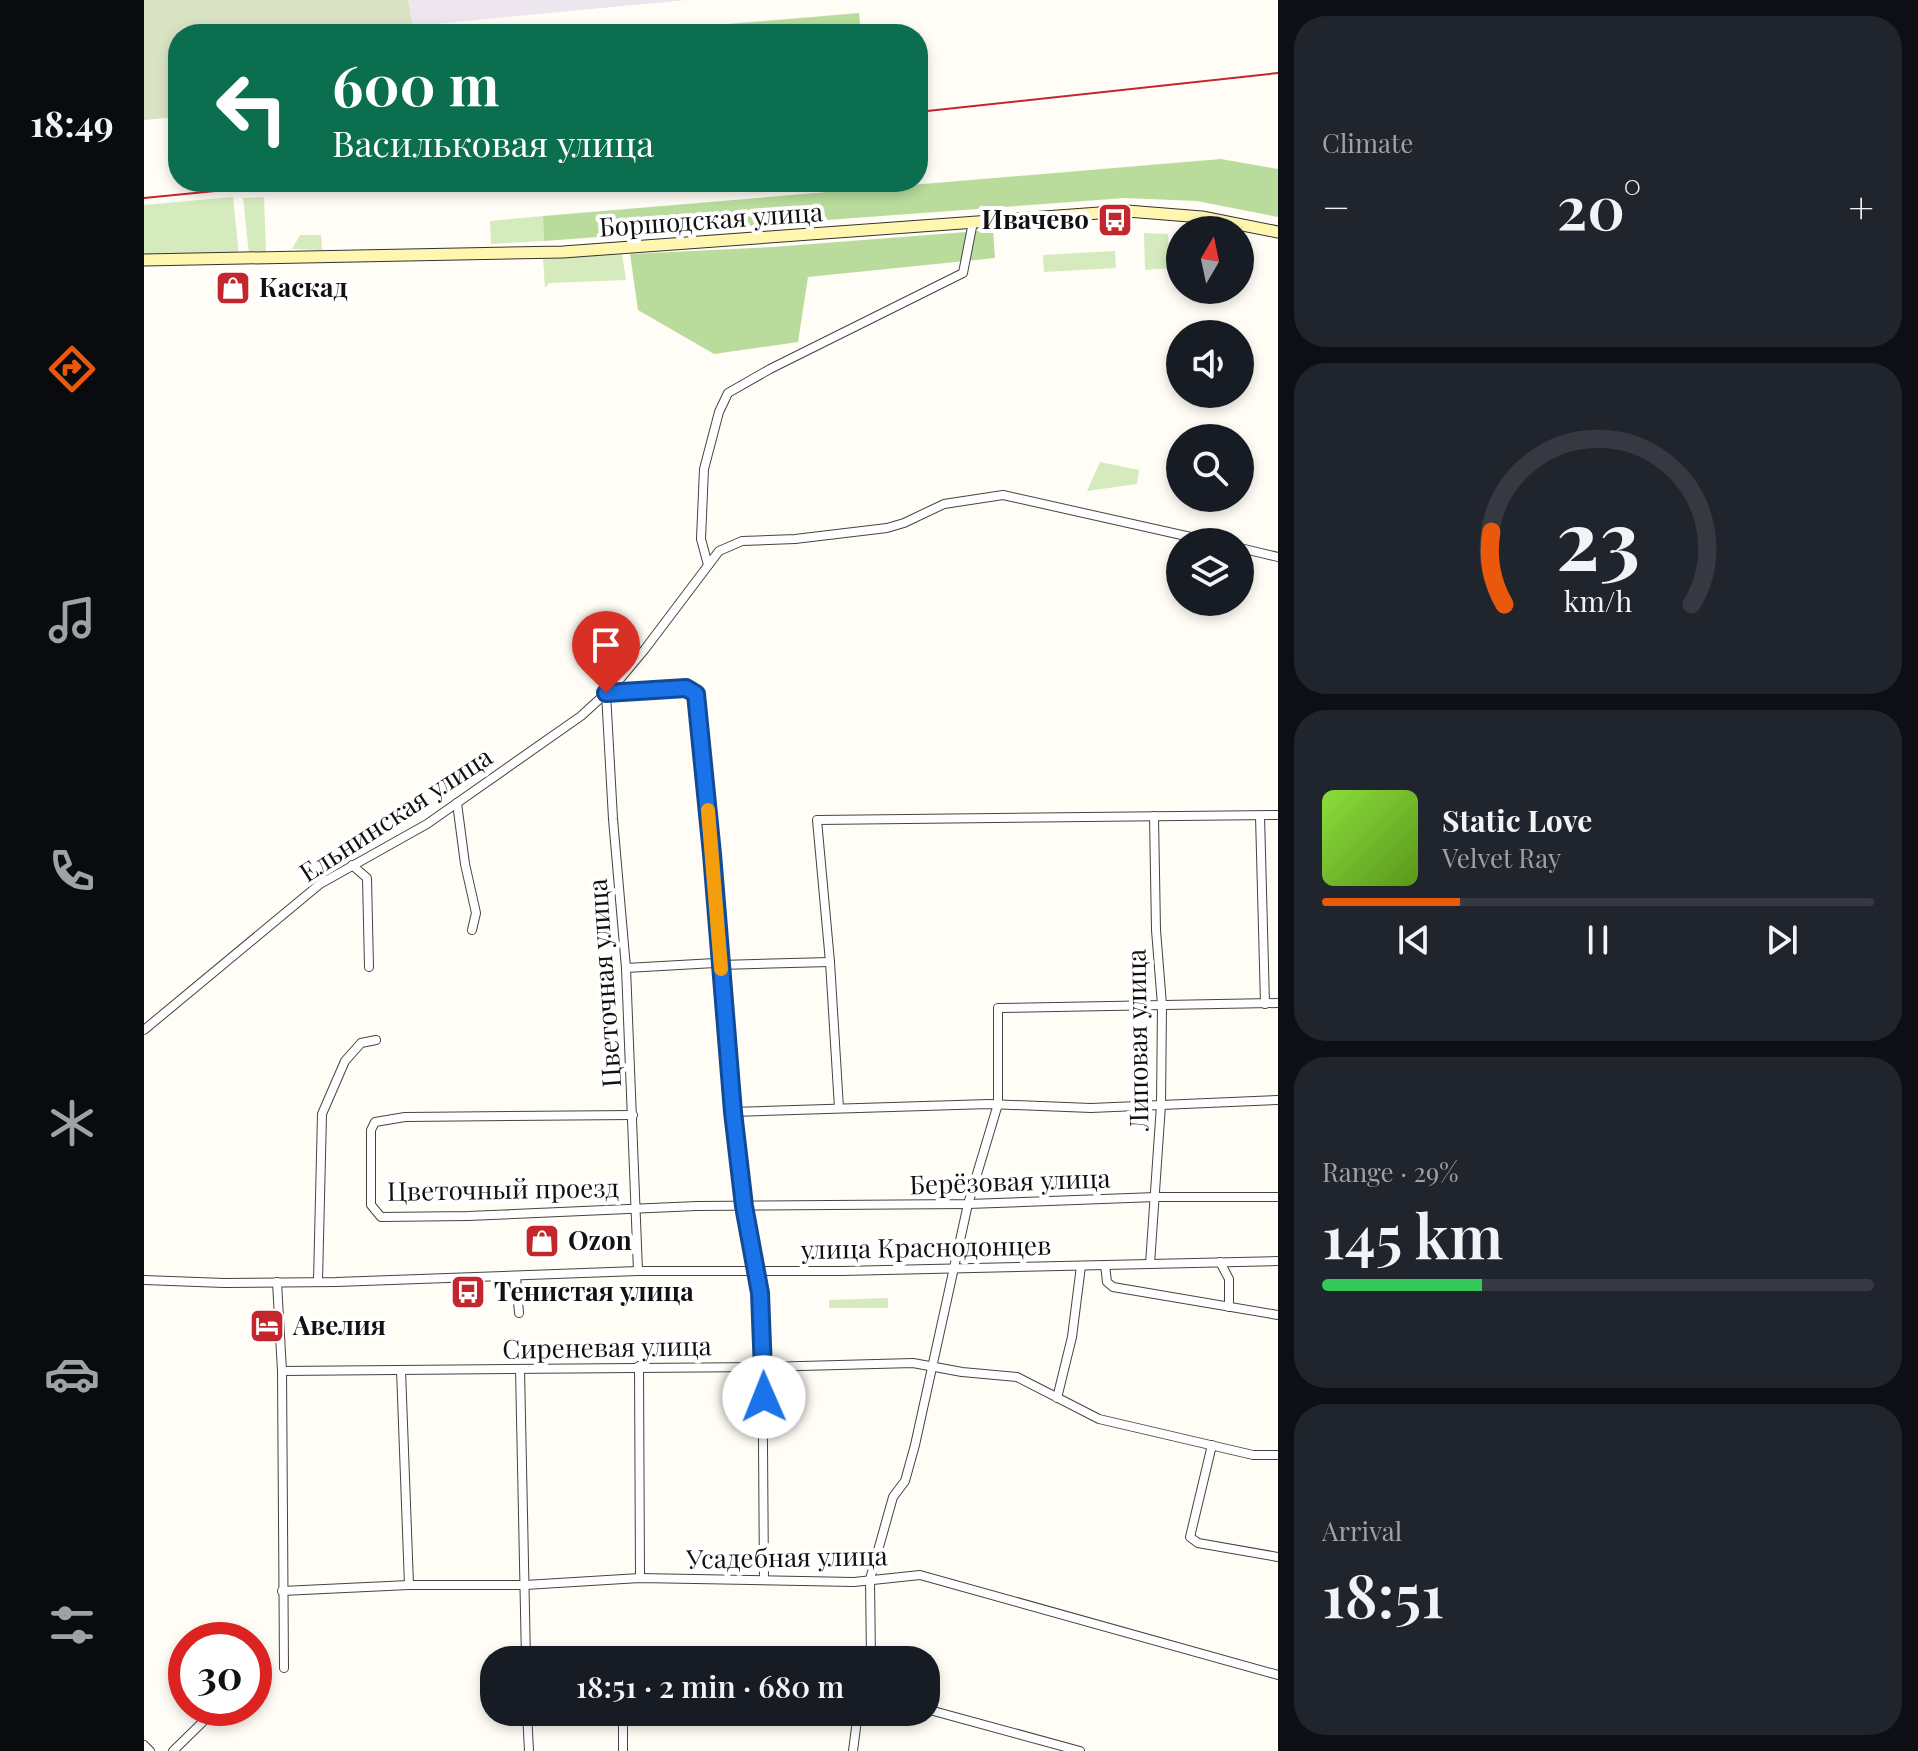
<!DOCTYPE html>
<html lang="en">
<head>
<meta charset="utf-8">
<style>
	:root { --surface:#171b24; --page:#20242c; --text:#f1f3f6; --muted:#9ea1a6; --line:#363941; --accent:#ea580c }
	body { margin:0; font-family:"Playfair Display",serif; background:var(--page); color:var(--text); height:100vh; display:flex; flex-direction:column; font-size:30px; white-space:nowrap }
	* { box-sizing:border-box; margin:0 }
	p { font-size:26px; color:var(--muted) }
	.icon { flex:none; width:44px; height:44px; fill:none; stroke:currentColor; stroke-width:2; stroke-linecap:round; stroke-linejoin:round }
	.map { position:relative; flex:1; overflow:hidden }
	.sheet { display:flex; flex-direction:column; gap:16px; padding:16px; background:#0d0f14; width:640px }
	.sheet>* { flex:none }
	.banner { position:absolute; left:24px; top:24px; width:760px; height:168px; border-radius:32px; box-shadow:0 4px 12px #0003; background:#0b6e4f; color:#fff; overflow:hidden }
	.needle { width:52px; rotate:9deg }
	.tools { position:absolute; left:1022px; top:216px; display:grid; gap:16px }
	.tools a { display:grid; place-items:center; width:88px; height:88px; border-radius:50%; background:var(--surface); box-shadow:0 4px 12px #0003; font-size:40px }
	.speed { position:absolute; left:24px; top:1622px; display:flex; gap:16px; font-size:40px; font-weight:700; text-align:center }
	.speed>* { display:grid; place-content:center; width:104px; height:104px; border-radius:50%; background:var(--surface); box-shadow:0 4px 12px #0003; line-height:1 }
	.speed .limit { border:12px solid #d22; background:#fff; color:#111 }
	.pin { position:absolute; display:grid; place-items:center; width:68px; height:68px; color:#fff; margin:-82px -34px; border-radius:50% 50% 50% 0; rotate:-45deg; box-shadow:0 0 8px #0007 }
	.pin .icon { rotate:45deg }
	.me { position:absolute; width:88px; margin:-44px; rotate:359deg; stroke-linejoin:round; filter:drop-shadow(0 0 6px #0008) }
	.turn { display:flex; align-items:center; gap:28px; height:168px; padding:0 32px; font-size:36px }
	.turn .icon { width:104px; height:104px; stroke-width:2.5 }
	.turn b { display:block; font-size:56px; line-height:68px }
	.big { font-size:60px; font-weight:600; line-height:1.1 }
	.sheet .tile { flex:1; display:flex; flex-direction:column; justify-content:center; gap:12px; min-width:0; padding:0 28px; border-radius:32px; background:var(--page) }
	.sheet .dial { align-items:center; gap:0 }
	.dial svg { height:208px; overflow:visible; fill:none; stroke:var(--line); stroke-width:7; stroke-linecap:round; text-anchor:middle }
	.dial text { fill:var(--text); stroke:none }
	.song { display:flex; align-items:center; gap:24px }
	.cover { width:96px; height:96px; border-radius:12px; background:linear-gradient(135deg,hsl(90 70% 55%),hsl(90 70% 35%)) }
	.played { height:8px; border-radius:4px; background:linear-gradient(90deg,var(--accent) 25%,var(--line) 25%) }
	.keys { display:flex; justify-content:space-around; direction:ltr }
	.heat { display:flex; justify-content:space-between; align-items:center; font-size:44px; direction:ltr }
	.charge { height:12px; border-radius:6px; background:linear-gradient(90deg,#34c759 29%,var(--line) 0) }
	.trip { position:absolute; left:336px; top:1646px; width:460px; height:80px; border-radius:32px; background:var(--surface); box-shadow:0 4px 12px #0003; font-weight:600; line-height:80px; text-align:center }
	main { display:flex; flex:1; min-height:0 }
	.tab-bar { display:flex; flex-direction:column; width:144px; justify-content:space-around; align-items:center; background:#090b0e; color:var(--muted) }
	.tab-bar .icon { width:56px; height:56px }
	.tab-bar .selected { color:var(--accent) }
	.tab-bar b { font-size:36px; color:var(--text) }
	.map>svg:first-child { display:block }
	.industrial { fill:#eee6ef }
	.green { fill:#d5ebbd }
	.forest { fill:#b9dc9c }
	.cemetery { fill:#d9e3c4 }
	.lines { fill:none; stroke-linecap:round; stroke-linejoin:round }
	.street-casing { stroke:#444; stroke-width:10 }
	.secondary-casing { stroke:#333; stroke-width:13 }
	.street { stroke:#fff; stroke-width:8 }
	.secondary { stroke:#fff6b0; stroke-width:11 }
	.rail { stroke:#c4262e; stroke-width:2 }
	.route-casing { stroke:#114b97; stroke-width:20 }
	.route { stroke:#1a73e8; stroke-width:14 }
	.slow { stroke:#f59e0b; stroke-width:14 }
	.labels { text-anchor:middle; stroke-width:8; stroke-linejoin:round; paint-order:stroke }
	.street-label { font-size:26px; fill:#111; stroke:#fff }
	.poi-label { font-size:26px; font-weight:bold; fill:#111; stroke:#fff; text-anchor:start }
</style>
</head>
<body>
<main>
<nav class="tab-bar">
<b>18:49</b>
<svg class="icon selected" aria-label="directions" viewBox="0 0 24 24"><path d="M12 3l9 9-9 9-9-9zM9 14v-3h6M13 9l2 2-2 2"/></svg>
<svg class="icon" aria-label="music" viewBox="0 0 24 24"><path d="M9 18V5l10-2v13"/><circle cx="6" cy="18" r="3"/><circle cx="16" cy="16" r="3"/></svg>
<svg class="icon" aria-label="phone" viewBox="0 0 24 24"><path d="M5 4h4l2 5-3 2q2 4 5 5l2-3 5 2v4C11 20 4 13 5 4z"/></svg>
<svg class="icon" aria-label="climate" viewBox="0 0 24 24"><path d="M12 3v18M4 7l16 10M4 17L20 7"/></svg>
<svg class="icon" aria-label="car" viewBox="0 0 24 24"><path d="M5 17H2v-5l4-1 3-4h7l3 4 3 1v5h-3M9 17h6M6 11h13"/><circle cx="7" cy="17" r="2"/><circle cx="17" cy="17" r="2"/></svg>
<svg class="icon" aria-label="filters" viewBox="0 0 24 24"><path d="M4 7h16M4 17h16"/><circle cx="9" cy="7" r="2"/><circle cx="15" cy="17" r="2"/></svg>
</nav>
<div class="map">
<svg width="1134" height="1751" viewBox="0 0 1134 1751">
	<rect width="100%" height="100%" fill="#fffdf5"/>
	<!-- industrial -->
	<path class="industrial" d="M264 0H542L269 26Z"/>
	<!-- green -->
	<g class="green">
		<path d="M89 197 95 256H0V205Z"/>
		<path d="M120 197 122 254 105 255 99 198Z"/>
		<path d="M399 216 400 241 347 244 346 221Z"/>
		<path d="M1000 233 1024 234 1026 268 1001 270Z"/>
		<path d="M156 235H177L178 250 148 249Z"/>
		<path d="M971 251 972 268 900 272 899 255Z"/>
		<path d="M478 254 482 280 405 283 401 288 399 259Z"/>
		<path d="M956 462 995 470 993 484 943 491Z"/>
		<path d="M744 1298V1308H685V1300Z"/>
	</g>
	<!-- forest -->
	<g class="forest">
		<path d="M715 13 717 34H467Z"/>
		<path d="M1077 159 1134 169V217L1053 201 981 198 400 241 399 216Z"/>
		<path d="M849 230 851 258 664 277 654 342 570 354 494 310 486 254 629 247Z"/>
	</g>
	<!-- cemetery -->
	<path class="cemetery" d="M0 0H264L269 26 163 34H34V117L0 120Z"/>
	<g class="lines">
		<!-- street casing -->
		<g class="street-casing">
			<g id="street">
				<path d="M1096 548 1134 557"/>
				<path d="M564 565 557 539 560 469 575 412 584 393 626 369 819 273 829 222"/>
				<path d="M313 803 321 864 332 913 328 930"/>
				<path d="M1116 816 1121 1004"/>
				<path d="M208 865 223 878 225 967"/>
				<path d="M482 968 571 963 576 965 686 962"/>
				<path d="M0 1030 176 884 283 824 437 716 471 685 501 649 575 551 598 541 651 539 743 528 760 523 800 504 859 495 1069 542"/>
				<path d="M695 1108 686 962 673 820 1134 815"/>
				<path d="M589 1112 845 1104 947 1108 1134 1100"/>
				<path d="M489 1115 261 1117 231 1122 227 1130V1205L237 1217 324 1216 553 1206 824 1204 1012 1197H1134"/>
				<path d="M1076 1262 1085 1279V1307"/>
				<path d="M1006 1264 1017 1105 1018 1005 1012 930 1010 816"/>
				<path d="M961 1265 963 1282 969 1287 1134 1315"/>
				<path d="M494 1271 482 968 469 819 462 693 542 688 552 694 568 854 589 1112 600 1206 618 1309 620 1580"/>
				<path d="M372 1276 375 1313"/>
				<path d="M0 1280 80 1283 192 1282 494 1271H698L1134 1261"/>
				<path d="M174 1281 178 1114 201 1061 217 1043 232 1040"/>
				<path d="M133 1282 138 1371 140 1668"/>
				<path d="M495 1366 496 1578"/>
				<path d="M376 1369 382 1660"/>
				<path d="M257 1370 265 1585"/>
				<path d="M138 1371 620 1367 769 1363 818 1372 873 1377 955 1419 1109 1455H1134"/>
				<path d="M913 1398 928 1337 937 1266"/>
				<path d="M1068 1445 1046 1537 1054 1543 1134 1557"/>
				<path d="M138 1591 265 1585H381L496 1578 710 1582 776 1575 1134 1675"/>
				<path d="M727 1660 726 1579 749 1497 761 1481 771 1445 824 1204 854 1104V1008L1134 1003"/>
				<path d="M782 1709 936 1751"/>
				<path d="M383 1712 385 1751"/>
				<path d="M479 1712V1751"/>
				<path d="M0 1745 6 1751"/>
				<path d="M29 1751 73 1708"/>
				<path d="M709 1751 714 1712"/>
			</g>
		</g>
		<!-- secondary casing -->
		<g class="secondary-casing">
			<path id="secondary" d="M0 260 419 252 983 211 1058 217 1134 232"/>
		</g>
		<!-- street -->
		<use href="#street" class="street"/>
		<!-- secondary -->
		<use href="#secondary" class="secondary"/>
		<!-- rail -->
		<g class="rail">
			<path d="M774 112 1134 73"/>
			<path d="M0 198 164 182"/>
		</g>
	</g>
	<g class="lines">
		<!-- route casing -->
		<g class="route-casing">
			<path id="route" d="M462 693 542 688 552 694 568 854 589 1112 600 1206 616 1293 620 1397"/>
		</g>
		<!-- route -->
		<use href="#route" class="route"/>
		<!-- slow -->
		<path class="slow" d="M564 810 577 969"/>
	</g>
	<!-- icons -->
	<defs>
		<g id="bus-square" transform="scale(1.8)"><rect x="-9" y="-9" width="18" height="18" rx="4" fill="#c4262e" stroke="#fff"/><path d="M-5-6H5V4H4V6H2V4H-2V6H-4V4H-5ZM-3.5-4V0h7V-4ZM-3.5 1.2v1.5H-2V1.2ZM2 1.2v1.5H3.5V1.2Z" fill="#fff"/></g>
		<g id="shop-square" transform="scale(1.8)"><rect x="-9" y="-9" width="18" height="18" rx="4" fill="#c4262e" stroke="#fff"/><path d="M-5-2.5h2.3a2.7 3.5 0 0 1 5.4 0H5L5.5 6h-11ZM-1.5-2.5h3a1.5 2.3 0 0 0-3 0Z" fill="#fff"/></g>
		<g id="hotel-square" transform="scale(1.8)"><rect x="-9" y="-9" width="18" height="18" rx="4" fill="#c4262e" stroke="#fff"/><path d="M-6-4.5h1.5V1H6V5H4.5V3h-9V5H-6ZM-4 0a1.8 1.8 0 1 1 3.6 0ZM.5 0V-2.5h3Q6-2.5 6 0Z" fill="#fff"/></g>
	</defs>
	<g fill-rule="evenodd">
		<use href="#bus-square" x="971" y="220"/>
		<use href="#shop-square" x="89" y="288"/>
		<use href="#shop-square" x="398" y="1241"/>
		<use href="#bus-square" x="324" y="1292"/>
		<use href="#hotel-square" x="123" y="1326"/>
	</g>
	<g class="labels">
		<!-- street labels -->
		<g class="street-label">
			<text transform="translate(567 220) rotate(-4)" y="9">Боршодская улица</text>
			<text transform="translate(252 815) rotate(-33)" y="9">Ельнинская улица</text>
			<text transform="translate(461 983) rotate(-94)" y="9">Цветочная улица</text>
			<text transform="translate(994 1040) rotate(-91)" y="9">Липовая улица</text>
			<text transform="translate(866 1182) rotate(-2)" y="9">Берёзовая улица</text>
			<text transform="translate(359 1190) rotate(-1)" y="9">Цветочный проезд</text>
			<text transform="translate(782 1248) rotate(-1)" y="9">улица Краснодонцев</text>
			<text transform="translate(463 1348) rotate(-1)" y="9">Сиреневая улица</text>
			<text transform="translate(643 1558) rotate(-1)" y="9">Усадебная улица</text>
		</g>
		<!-- poi labels -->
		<g class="poi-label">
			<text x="945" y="229" text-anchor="end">Ивачево</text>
			<text x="115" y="297">Каскад</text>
			<text x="424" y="1250">Ozon</text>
			<text x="350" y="1301">Тенистая улица</text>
			<text x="149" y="1335">Авелия</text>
		</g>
	</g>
</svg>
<div class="tools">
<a><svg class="needle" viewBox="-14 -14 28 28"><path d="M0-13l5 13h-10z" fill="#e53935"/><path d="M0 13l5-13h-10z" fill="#9ea1a6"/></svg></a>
<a><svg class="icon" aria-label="sound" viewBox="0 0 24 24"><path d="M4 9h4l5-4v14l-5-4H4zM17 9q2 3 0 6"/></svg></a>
<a><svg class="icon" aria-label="search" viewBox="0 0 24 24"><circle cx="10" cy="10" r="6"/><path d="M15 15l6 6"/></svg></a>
<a><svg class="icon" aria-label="layers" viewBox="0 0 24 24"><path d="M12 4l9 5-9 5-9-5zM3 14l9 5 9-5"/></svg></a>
</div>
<div class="speed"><div class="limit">30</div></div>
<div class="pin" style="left:462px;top:693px;background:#d93025"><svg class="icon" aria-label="arrive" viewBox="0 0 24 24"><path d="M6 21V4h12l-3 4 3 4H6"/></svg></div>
<svg class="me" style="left:620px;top:1397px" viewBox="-20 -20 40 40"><circle r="19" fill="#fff"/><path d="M0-13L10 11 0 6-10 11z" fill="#1a73e8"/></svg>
<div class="trip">18:51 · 2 min · 680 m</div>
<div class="banner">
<div class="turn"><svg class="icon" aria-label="left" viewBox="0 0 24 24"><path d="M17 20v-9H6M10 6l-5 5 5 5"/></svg><div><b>600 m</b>Васильковая улица</div></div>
</div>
</div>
<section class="sheet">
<div class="tile"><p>Climate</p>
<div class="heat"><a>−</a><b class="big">20°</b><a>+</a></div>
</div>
<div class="tile dial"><svg viewBox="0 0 100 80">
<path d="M14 69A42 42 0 1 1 86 69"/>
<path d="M14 69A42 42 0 0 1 9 41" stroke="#ea580c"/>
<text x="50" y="56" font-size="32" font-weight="700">23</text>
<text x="50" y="72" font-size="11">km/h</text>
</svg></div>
<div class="tile">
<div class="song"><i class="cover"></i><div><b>Static Love</b><p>Velvet Ray</p></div></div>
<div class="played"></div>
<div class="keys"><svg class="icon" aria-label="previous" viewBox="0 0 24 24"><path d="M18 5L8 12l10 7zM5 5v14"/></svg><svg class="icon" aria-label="pause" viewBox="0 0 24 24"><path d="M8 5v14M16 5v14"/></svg><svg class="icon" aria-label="next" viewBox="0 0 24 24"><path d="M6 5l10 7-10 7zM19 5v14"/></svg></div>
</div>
<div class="tile"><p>Range · 29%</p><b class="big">145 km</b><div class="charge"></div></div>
<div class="tile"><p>Arrival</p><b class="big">18:51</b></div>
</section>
</main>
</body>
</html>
